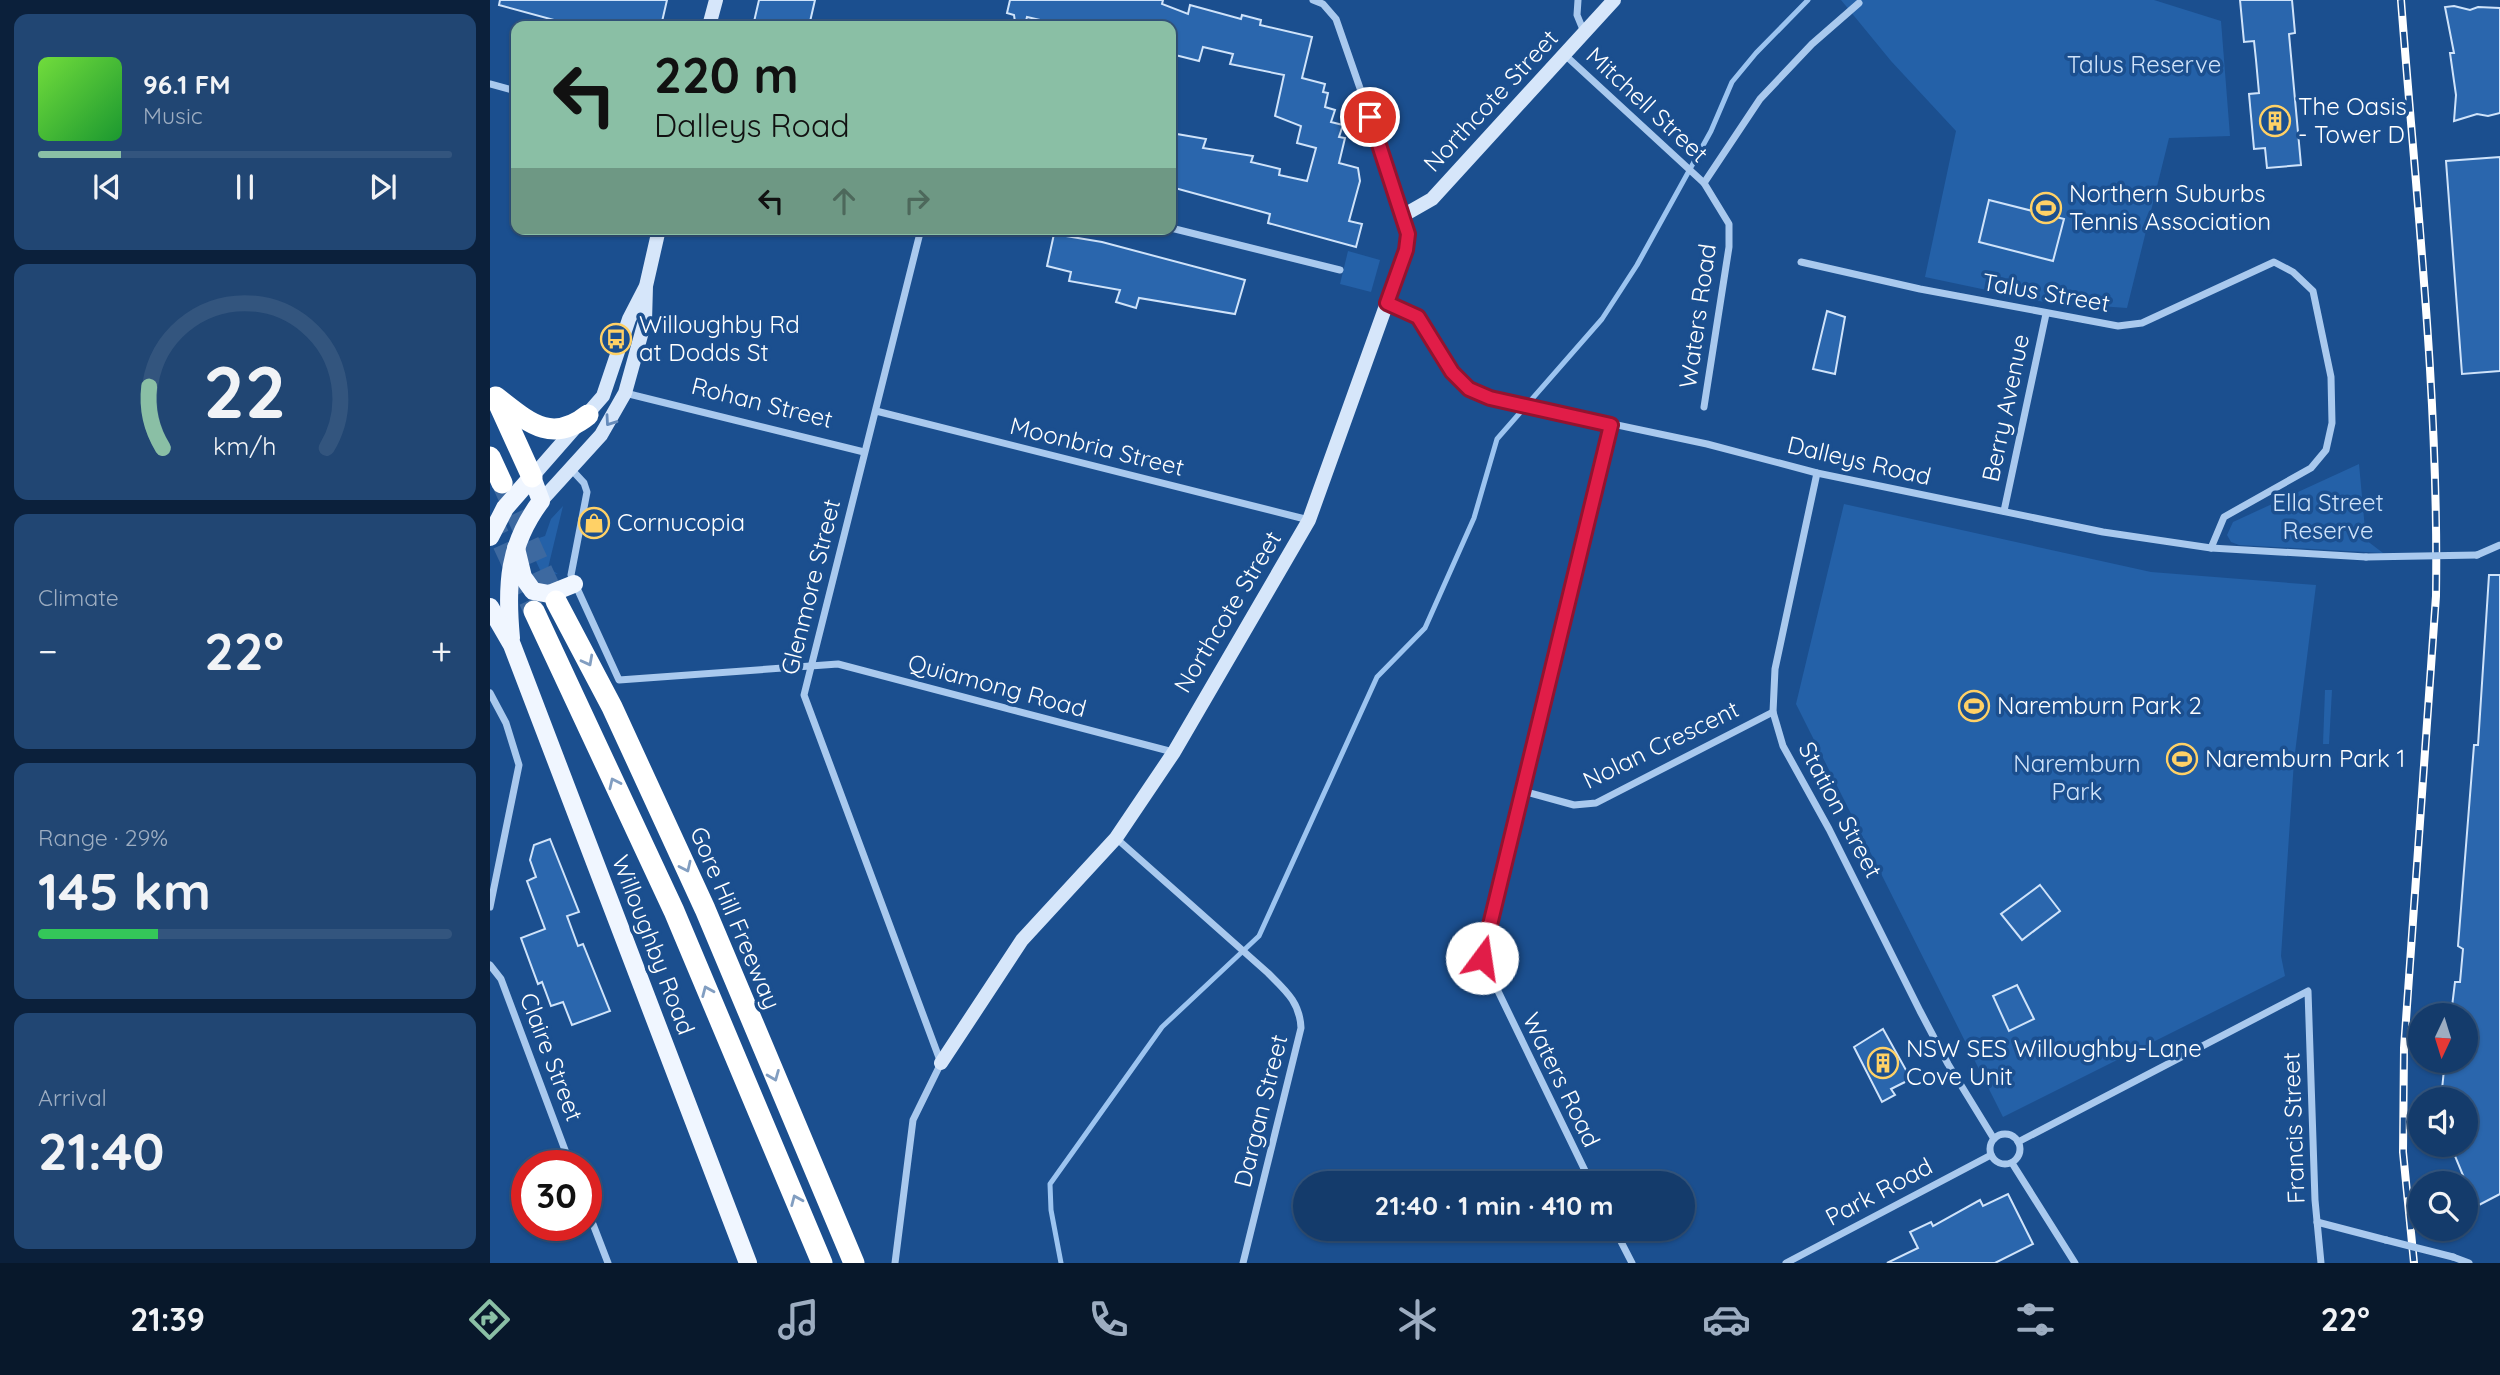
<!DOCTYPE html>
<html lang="en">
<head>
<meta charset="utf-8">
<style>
	:root { --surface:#143b6b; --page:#214673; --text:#f1f3f6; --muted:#9dadc1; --line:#33557e; --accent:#8abfa5 }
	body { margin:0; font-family:Quicksand,sans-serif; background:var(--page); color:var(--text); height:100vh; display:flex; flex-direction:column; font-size:26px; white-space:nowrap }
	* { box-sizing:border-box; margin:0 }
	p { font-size:23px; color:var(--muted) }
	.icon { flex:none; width:38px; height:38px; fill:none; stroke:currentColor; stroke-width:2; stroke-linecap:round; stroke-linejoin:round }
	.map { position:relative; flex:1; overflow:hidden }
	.side { display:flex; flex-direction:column; gap:14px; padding:14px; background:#0b203b; width:490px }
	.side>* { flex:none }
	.top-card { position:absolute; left:21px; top:21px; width:665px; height:214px; border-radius:14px; box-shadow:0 2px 5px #0004,0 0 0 2px var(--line); background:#8abfa5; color:#111; overflow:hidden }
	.needle { width:46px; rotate:184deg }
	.tools { position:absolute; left:1918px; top:1003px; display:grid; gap:14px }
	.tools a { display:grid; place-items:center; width:70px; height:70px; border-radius:50%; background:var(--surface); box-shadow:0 2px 5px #0004,0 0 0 2px var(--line); font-size:35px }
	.speed { position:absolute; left:21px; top:1150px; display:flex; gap:14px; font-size:35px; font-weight:700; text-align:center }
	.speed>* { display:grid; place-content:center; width:91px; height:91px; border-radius:50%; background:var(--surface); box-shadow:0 2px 5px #0004,0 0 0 2px var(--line); line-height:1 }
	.speed .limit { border:10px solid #d22; background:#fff; color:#111 }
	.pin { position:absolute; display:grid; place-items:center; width:60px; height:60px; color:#fff; margin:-30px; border:4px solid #fff; border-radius:50%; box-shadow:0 2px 7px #0007 }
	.me { position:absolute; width:77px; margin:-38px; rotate:14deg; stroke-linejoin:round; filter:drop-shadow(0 0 5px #0008) }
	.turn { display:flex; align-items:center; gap:24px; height:147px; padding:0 28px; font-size:32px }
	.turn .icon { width:91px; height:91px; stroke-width:2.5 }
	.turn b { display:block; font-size:49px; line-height:60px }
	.lanes { display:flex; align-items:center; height:66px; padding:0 28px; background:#0003; justify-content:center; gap:35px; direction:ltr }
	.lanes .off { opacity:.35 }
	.big { font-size:52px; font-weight:700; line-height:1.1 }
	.side .widget { flex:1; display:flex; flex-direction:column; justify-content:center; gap:10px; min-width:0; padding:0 24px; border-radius:14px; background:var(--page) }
	.side .dial { align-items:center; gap:0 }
	.dial svg { height:182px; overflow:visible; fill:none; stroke:var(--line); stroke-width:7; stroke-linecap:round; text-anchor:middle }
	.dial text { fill:var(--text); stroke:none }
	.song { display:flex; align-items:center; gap:21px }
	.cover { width:84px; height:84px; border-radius:10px; background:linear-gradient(135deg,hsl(100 70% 55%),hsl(130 70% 35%)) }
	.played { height:7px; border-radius:4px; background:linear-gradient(90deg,var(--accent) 20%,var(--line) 20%) }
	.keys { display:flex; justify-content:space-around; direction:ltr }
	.heat { display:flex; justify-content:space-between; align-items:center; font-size:38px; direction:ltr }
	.charge { height:10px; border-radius:5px; background:linear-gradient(90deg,#34c759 29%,var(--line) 0) }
	.trip { position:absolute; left:803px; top:1171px; width:402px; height:70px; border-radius:35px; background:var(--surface); box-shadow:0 2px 5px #0004,0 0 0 2px var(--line); font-weight:700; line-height:70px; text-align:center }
	.menu { display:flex; height:112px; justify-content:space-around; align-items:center; background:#08182b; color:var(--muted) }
	.menu .icon { width:49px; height:49px }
	.menu .selected { color:var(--accent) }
	.menu b { font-size:32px; color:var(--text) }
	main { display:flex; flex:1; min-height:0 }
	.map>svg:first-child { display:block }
	.green { fill:#2461a8 }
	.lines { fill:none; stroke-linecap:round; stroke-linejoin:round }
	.stream { stroke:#9cc4f0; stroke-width:5 }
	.building { fill:#2a66ad; stroke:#cfe3fa; stroke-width:2 }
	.highway-tunnel { stroke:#3d69a0; stroke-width:21; stroke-dasharray:21 10; stroke-linecap:butt }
	.street { stroke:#a9c9ee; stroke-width:7 }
	.secondary { stroke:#d6e6fa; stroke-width:14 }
	.primary { stroke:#f0f6ff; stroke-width:18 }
	.highway { stroke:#fff; stroke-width:21 }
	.rail-casing { stroke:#fff; stroke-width:8 }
	.rail { stroke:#1b4f8f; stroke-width:5; stroke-dasharray:16; stroke-linecap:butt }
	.street-bridge { stroke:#a9c9ee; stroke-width:7 }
	.oneway { stroke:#668bba }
	.oneway2 { stroke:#829ec1 }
	.route-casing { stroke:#92132f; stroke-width:18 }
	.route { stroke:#e11d48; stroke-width:12 }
	.labels { text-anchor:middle; stroke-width:7; stroke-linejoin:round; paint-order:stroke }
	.park-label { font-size:24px; fill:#cfe3fa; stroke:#1b4f8f }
	.street-label { font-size:24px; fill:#fff; stroke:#1b4f8f }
	.poi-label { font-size:24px; fill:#fff; stroke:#1b4f8f; text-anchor:start }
</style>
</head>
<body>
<main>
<section class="side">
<div class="widget">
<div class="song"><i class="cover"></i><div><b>96.1 FM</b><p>Music</p></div></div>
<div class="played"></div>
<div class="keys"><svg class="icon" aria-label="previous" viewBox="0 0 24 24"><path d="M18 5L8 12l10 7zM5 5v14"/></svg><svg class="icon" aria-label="pause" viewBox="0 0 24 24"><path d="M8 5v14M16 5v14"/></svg><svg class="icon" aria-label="next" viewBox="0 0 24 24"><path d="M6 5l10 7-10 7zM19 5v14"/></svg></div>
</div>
<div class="widget dial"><svg viewBox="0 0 100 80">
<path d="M14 69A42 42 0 1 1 86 69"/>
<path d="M14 69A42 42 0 0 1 8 42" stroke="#8abfa5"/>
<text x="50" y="56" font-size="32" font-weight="700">22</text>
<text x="50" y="72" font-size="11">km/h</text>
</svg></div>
<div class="widget"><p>Climate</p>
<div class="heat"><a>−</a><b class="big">22°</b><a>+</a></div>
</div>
<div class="widget"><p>Range · 29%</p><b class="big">145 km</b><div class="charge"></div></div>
<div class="widget"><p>Arrival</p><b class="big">21:40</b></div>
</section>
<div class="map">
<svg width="2010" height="1263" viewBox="0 0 2010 1263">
	<rect width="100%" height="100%" fill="#1b4f8f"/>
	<!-- green -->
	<g class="green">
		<path d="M1351 0H1664L1731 21 1740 136 1679 138 1637 308 1554 302 1435 277 1466 131 1401 61Z"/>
		<path d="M858 251 890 260 881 292 850 284Z"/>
		<path d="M1869 464 1876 540 1893 553 1749 545 1741 542 1737 535 1743 522Z"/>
		<path d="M1354 504 1661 572 1826 585 1804 761 1791 956 1795 976 1513 1117 1306 704Z"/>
		<path d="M73 506 58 568 68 574 51 572 45 559 49 538 55 536 61 519Z"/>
		<path d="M1835 690H1842L1839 744H1833Z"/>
	</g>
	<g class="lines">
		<!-- stream -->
		<path class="stream" d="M571 1263 561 1210 560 1184 672 1027 769 936 887 677 935 628 984 518 1007 439 1112 319 1147 265 1221 131 1242 82 1266 53 1318 0"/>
	</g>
	<!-- building -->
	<g class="building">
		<path d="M10 0H177L171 26H86L9 5Z"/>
		<path d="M269 0H325L319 26 295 21 293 26H263Z"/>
		<path d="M520 0H673L672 4 698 14 700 5 751 19 752 15 771 20 770 25 822 37 812 78 835 84 833 92 838 93 835 107 845 110 841 122 853 125 849 137 855 138 849 163 868 168 870 181 859 221 872 224 866 247 778 223 780 214 681 187V133L716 139 713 148 763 156 761 162 790 169 789 175 817 181 826 148 807 143 811 126 785 116 794 75 740 64 743 54 713 47 709 61 681 54V26H576L537 17 535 25 525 22 524 15 517 13Z"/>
		<path d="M1750 0H1802L1805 33 1799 34 1811 165 1777 168 1775 148 1764 149 1759 94 1769 93 1766 60 1764 41 1754 42Z"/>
		<path d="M1964 6 1980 10 1988 7 2010 8V113L1998 116 1987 114 1964 121 1966 95 1960 53H1964L1955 7Z"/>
		<path d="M2010 157V371L1972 374 1956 161Z"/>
		<path d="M1499 200 1574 219 1563 261 1489 242Z"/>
		<path d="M564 234 612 242 755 280 745 314 649 298 646 308 626 302 630 290 579 281 581 272 557 266Z"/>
		<path d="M1337 311 1355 317 1345 374 1323 369Z"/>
		<path d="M1999 575H2010V1194L1985 1207 1976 1183 1972 1182 1975 1180 1960 1144H1976V1099H1951L1955 1060H1976V1015H1961L1965 982H1970L1973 949 1968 946 1984 745H1988Z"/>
		<path d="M60 839 89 912 77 916 88 946 93 944 120 1011 82 1025 73 1002 61 1006 52 982 48 984 31 938 55 929 37 881 46 877 40 860 44 845Z"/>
		<path d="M1550 885 1570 911 1532 940 1511 914Z"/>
		<path d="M1527 985 1544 1019 1519 1031 1503 996Z"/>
		<path d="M1393 1029 1421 1079 1401 1089 1405 1095 1392 1102 1364 1047Z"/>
		<path d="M1518 1194 1543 1244 1505 1263H1397L1428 1248 1420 1232 1441 1222 1443 1226 1490 1200 1493 1206Z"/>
	</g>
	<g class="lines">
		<!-- highway-tunnel -->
		<g class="highway-tunnel">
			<path d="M13 485 66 601"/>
			<path d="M0 516 44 611"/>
		</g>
		<!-- street -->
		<g class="street">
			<path d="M823 0 833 4 846 19 914 215"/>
			<path d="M1088 0 1087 15 1094 32"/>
			<path d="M1075 55 1214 183"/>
			<path d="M0 84 26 91"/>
			<path d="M681 228 850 270"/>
			<path d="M1311 262 1430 289 1628 326 1652 323 1784 262 1803 272 1823 291 1841 377 1842 423 1836 450 1821 468 1734 517 1721 548"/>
			<path d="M897 303C907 307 920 310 928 317 961 347 947 376 1000 398L1217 444 1327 473 1613 532 1721 548 1876 557"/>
			<path d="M135 393 374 452"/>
			<path d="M1214 407 1239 247V224L1214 183 1270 99 1322 44 1369 3"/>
			<path d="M386 411 819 520"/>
			<path d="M81 469 94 483 97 492 81 575 129 680 348 664 683 752"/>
			<path d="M1327 473 1285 669 1283 712 1293 746 1339 829 1430 1011 1458 1064 1504 1139"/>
			<path d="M1514 511 1556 314"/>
			<path d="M1987 555 2010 545"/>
			<path d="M0 693 16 723 29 765 0 907"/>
			<path d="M1033 791 1084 805 1106 803 1283 712"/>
			<path d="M626 838 778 973C795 990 810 1002 811 1028L753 1263"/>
			<path d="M0 965 11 979 81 1166"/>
			<circle cx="1515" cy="1149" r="15"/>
			<path d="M1528 1142 1818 991 1825 1200 1831 1263"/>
			<path d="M1522 1163 1585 1263"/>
			<path d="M1101 1183 992 958 1121 425"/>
			<path d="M96 1206 118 1263"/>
			<path d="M1827 1222 1896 1240"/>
			<path d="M1124 1228 1142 1263"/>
			<path d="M1963 1257 1979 1263"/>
			<path d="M405 1263 423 1120 451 1063 314 695 431 229"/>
			<path d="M1296 1263 1501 1155"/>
		</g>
		<!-- secondary -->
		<g class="secondary">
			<path d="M219 26 226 0"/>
			<path d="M42 477 113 396 139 319 155 288"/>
			<path d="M51 501 111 435 135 393 155 321 156 286 169 229"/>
			<path d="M451 1063 532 940 626 838 684 752 819 520 916 250 918 234 914 215 942 199 1124 0"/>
		</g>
		<!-- primary -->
		<g class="primary">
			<path d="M0 537 15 508 42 477 51 501C18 545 16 585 21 638"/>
			<path d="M26 548 33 577 43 591 59 594 84 584"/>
			<path d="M0 607 22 645 258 1263"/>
		</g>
		<!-- highway -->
		<g class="highway">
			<path d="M6 397C37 421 61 445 98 415"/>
			<path d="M7 400 42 477"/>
			<path d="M0 457 12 483"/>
			<path d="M66 601 122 707 215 909 364 1263"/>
			<path d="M44 611 184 911 332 1263"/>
		</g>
		<!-- rail casing -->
		<g class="rail-casing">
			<path id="rail" d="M1911 0C1926 198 1949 397 1946 596L1914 1048 1913 1152 1924 1263"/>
		</g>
		<!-- rail -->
		<use href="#rail" class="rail"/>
		<!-- street-bridge -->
		<g class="street-bridge">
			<path d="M1876 557 1987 555"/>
			<path d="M1896 1240 1963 1257"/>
		</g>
	</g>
	<!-- one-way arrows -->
	<defs><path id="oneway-chevron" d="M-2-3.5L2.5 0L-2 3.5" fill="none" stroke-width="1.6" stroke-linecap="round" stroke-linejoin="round" transform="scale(1.75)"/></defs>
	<use class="oneway" href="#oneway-chevron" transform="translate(120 421) rotate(125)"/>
	<g class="oneway2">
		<use href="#oneway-chevron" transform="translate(98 661) rotate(62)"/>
		<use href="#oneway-chevron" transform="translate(124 783) rotate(-115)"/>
		<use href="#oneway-chevron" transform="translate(196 867) rotate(65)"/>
		<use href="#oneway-chevron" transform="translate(217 991) rotate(-113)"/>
		<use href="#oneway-chevron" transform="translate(284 1076) rotate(68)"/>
		<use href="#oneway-chevron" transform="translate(306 1200) rotate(-113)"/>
	</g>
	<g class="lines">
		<!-- route casing -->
		<g class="route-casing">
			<path id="route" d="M880 117 918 234 916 250 897 303 928 317 962 372 979 389 1000 398 1121 425 992 958"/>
		</g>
		<!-- route -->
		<use href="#route" class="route"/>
	</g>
	<!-- icons -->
	<defs>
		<g id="building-ring" transform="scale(1.575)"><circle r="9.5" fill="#1b4f8f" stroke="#ffd166" stroke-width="1.5"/><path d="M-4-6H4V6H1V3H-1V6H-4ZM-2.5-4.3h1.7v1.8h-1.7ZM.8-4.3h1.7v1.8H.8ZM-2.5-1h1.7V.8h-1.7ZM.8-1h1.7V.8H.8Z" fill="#ffd166"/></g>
		<g id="stadium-ring" transform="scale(1.575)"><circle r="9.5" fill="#1b4f8f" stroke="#ffd166" stroke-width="1.5"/><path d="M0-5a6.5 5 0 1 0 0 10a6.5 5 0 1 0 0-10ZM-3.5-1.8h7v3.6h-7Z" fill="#ffd166"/></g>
		<g id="bus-ring" transform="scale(1.575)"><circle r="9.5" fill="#1b4f8f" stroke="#ffd166" stroke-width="1.5"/><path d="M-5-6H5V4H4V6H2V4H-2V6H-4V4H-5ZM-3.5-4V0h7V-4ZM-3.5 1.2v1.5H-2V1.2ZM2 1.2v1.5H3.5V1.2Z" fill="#ffd166"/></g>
		<g id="shop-ring" transform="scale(1.575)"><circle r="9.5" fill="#1b4f8f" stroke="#ffd166" stroke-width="1.5"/><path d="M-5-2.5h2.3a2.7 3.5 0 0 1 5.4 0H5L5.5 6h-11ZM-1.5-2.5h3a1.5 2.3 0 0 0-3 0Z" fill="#ffd166"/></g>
	</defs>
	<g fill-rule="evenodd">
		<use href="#building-ring" x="1785" y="121"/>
		<use href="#stadium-ring" x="1556" y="208"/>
		<use href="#bus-ring" x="126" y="339"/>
		<use href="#shop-ring" x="104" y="523"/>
		<use href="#stadium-ring" x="1484" y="706"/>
		<use href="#stadium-ring" x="1692" y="759"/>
		<use href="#building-ring" x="1393" y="1063"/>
	</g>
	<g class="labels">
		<!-- park labels -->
		<g class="park-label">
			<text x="1654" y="73">Talus Reserve</text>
			<text x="1838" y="511">Ella Street<tspan x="1838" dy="28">Reserve</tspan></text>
			<text x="1587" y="772">Naremburn<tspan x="1587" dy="28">Park</tspan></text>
		</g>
		<!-- street labels -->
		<g class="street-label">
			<text transform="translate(1001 101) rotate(-47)" y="8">Northcote Street</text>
			<text transform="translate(1157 105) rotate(43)" y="8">Mitchell Street</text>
			<text transform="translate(1556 293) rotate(10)" y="8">Talus Street</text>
			<text transform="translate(1208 316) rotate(-82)" y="8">Waters Road</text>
			<text transform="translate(272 403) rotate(14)" y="8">Rohan Street</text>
			<text transform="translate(1516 408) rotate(-78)" y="8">Berry Avenue</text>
			<text transform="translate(607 447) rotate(14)" y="8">Moonbria Street</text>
			<text transform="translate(1369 461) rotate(13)" y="8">Dalleys Road</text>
			<text transform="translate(321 587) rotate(-76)" y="8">Glenmore Street</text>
			<text transform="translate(738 612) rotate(-59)" y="8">Northcote Street</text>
			<text transform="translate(507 686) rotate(15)" y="8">Quiamong Road</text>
			<text transform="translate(1171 745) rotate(-26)" y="8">Nolan Crescent</text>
			<text transform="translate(1350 810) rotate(62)" y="8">Station Street</text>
			<text transform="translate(245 918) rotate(67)" y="8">Gore Hill Freeway</text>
			<text transform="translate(163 945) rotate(69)" y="8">Willoughby Road</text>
			<text transform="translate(61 1057) rotate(69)" y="8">Claire Street</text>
			<text transform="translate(1071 1080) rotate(64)" y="8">Waters Road</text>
			<text transform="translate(771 1111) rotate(-76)" y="8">Dargan Street</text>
			<text transform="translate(1804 1128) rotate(-92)" y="8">Francis Street</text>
			<text transform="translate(1389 1192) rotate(-28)" y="8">Park Road</text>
		</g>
		<!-- poi labels -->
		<g class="poi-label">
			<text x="1808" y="115">The Oasis<tspan x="1808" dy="28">- Tower D</tspan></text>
			<text x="1579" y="202">Northern Suburbs<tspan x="1579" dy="28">Tennis Association</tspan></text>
			<text x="149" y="333">Willoughby Rd<tspan x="149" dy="28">at Dodds St</tspan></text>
			<text x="127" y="531">Cornucopia</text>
			<text x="1507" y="714">Naremburn Park 2</text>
			<text x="1715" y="767">Naremburn Park 1</text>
			<text x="1416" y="1057">NSW SES Willoughby-Lane<tspan x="1416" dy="28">Cove Unit</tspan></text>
		</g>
	</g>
</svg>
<div class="tools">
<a><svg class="needle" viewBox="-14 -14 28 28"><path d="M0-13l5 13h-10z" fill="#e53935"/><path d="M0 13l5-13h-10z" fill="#9dadc1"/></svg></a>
<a><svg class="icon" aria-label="sound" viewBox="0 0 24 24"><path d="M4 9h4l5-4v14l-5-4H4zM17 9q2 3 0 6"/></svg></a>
<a><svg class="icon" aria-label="search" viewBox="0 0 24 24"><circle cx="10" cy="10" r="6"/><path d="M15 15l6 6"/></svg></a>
</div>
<div class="speed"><div class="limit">30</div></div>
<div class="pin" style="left:880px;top:117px;background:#d93025"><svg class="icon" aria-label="arrive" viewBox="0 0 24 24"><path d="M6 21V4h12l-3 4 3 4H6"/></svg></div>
<svg class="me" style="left:992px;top:958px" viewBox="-20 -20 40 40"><circle r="19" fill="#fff"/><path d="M0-13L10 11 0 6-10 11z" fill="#e11d48"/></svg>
<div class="trip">21:40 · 1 min · 410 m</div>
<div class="top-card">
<div class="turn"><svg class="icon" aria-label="left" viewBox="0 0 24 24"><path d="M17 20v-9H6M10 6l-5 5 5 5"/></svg><div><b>220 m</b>Dalleys Road</div></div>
<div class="lanes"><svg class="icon" aria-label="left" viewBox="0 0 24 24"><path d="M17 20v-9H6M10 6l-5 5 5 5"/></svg><svg class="icon off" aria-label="ahead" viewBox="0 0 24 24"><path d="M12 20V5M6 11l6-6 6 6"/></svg><svg class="icon off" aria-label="right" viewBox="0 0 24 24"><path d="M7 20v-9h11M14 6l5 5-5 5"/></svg></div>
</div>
</div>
</main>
<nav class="menu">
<b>21:39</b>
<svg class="icon selected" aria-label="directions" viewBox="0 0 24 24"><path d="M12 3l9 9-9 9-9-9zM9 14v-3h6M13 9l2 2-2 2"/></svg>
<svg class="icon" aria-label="music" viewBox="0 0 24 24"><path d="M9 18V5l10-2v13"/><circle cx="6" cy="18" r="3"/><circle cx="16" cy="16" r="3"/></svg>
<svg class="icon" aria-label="phone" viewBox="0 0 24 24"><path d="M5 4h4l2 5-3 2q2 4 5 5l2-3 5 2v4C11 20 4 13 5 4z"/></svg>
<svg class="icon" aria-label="climate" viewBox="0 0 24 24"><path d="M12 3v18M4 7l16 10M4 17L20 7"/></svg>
<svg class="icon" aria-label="car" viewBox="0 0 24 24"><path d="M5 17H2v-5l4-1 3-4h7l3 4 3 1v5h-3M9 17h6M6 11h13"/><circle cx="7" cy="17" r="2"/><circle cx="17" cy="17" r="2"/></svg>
<svg class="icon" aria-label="filters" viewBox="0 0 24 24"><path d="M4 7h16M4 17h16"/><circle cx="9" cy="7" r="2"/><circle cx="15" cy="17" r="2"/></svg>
<b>22°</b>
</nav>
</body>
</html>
